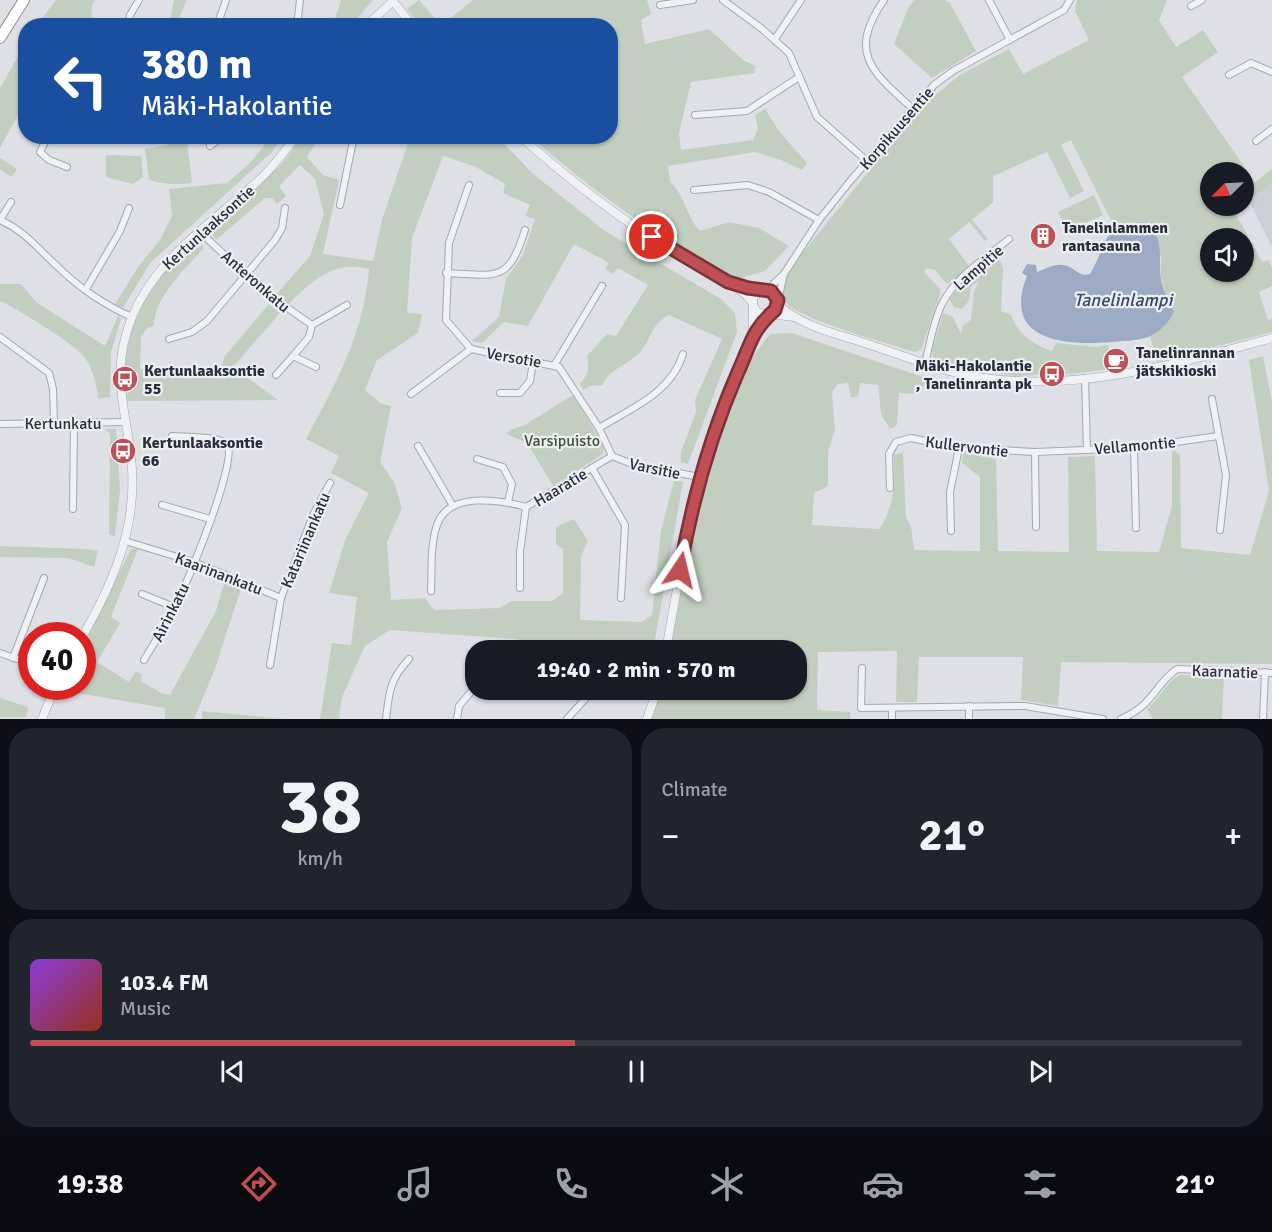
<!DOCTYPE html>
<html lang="en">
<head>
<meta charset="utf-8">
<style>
	:root { --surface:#171b24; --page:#20242c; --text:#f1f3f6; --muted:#9ea1a6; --line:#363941; --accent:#bf4f54 }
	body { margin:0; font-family:Signika,sans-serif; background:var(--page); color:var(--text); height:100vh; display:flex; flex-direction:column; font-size:22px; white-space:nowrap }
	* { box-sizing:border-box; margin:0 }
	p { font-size:20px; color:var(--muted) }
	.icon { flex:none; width:33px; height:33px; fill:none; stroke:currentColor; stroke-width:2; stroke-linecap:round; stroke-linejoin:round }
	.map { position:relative; height:719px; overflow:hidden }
	.sheet { display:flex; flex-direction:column; gap:9px; padding:9px; background:#0d0f14; flex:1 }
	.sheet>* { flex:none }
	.banner { position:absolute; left:18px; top:18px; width:600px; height:126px; border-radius:24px; box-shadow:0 2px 4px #0004; background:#1a4fa0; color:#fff; overflow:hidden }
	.needle { width:39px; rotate:246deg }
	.fabs { position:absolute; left:1200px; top:162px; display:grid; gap:12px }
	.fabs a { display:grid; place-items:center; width:54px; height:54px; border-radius:50%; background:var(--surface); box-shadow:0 2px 4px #0004; font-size:30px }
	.speed { position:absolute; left:18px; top:622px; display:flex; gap:12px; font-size:30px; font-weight:700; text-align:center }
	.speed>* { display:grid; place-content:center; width:78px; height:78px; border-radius:50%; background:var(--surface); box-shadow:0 2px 4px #0004; line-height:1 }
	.speed .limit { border:9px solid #d22; background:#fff; color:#111 }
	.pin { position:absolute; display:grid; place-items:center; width:51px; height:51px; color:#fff; margin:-26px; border:3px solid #fff; border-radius:50%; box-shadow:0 2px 6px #0007 }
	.me { position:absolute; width:66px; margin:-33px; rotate:10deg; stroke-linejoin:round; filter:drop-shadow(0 0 4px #0008) }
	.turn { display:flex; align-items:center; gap:21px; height:126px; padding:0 24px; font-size:27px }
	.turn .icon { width:78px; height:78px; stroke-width:2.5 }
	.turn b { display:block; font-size:42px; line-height:51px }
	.big { font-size:45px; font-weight:700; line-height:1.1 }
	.sheet .card { flex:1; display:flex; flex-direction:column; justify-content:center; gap:9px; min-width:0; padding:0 21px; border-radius:24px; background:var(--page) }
	.sheet .dial { align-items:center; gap:0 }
	.dial b { font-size:78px; line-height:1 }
	.song { display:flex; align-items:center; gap:18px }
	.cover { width:72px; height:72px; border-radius:9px; background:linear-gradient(135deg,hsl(270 70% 55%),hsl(10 70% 35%)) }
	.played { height:6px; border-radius:3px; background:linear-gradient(90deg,var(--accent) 45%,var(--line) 45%) }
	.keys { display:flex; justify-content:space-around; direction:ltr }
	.heat { display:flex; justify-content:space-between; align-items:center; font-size:33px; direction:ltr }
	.sheet .tiles { flex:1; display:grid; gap:9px; grid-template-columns:1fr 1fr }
	.card:last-child { grid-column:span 2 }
	.trip { position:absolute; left:465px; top:640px; width:342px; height:60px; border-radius:24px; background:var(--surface); box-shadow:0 2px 4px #0004; font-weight:700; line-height:60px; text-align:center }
	.dock { display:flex; height:96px; justify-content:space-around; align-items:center; background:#090b0e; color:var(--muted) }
	.dock .icon { width:42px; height:42px }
	.dock .current { color:var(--accent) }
	.dock b { font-size:27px; color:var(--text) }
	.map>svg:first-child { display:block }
	.built { fill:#cccfd7 }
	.green { fill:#c2cfc0; fill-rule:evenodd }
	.water { fill:#9cabc3 }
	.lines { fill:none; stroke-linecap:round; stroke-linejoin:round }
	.minor-casing { stroke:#a4a7af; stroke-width:8 }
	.tertiary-casing { stroke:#a4a7af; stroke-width:9 }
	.trunk-casing { stroke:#878d9b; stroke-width:12 }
	.minor { stroke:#f0f1f5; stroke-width:6 }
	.tertiary { stroke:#f0f1f5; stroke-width:8 }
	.trunk { stroke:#fff; stroke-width:10 }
	.route-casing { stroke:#7c3337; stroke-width:15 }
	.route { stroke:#bf4f54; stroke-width:10 }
	.labels { text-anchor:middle; stroke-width:4.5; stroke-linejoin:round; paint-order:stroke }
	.street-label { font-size:16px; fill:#292e3b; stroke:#edeff4 }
	.poi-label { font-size:16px; font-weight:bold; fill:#292e3b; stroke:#edeff4; text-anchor:start }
	.park-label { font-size:16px; fill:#3a5538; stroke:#edeff4 }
	.water-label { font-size:18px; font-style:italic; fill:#37496b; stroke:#edeff4 }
</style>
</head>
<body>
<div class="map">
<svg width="1272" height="719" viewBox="0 0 1272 719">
	<rect width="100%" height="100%" fill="#dee0e6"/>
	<!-- built -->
	<path class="built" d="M1272 184V247L1249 201Z"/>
	<!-- green -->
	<g class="green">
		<path d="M56 0H95L92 5 91 25H37Z"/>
		<path d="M174 0H187L176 25H169Z"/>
		<path d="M341 0H373L351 25H333Z"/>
		<path d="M419 0 441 25H420L407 9Z"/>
		<path d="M473 0H647L651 14 641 20 645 44 709 29 743 60 756 66 754 73 691 82 679 133 681 150 753 140 758 129 755 115 765 109 779 131 807 163 802 170 781 160 755 152 668 166 670 182C685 196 686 215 700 231L729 222 759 228 789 246 765 271 737 279C663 241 593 192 531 137L610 136V26L442 25Z"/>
		<path d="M915 0H945L950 3 976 51 932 78 894 44 909 6Z"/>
		<path d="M1077 0H1167L1159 20 1176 47 1203 30 1218 52 1182 77 1255 182 1272 169V184L1244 204V172H1210V206H1240L1233 210C1243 227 1253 244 1262 262L1269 260 1272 268V286L1259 292 1268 320 1272 319V332L1157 362 1150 336 1164 327 1166 294 1161 279V257L1140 222 1115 228 1071 140 1061 145 1084 191 1070 198 1047 152 993 176V202L972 220 988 239 985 241 969 222 949 239 970 267 953 282 946 283 935 270 927 268 924 272 940 289V294L921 350 915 352C893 345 790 317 784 300 779 287 789 272 796 261L922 106 960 75 1009 49 1023 74 1089 40 1075 11ZM1210 238H1244V272H1210Z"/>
		<path d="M25 44V102L0 148V88Z"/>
		<path d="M271 137H282L272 152 150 263 123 308 115 304 138 267 160 240 172 216 169 189 227 183 250 163Z"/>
		<path d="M302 137H320L307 157 323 175 339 180 323 254 373 261 382 220 410 137H498L532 173 605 231 721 299 735 313 737 332 688 464 681 462V452L696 412 695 400 722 339 669 315C649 325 652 342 637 355 623 368 612 367 602 385L590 386 583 390 580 383C589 375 589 367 587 356L607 334 616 336 648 285 618 268 613 274 605 269 609 263 574 244 528 326 504 322 482 343 472 341 499 317 506 279 523 255 535 219 525 216 530 205 503 193 505 184 476 167 443 156 412 238 407 313 422 314 418 333 377 360 365 390 380 403 391 406 380 462 394 482 402 508 387 542 391 600 425 598 434 610 499 608 512 601H552L563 593V549L556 544V527L574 519 588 541 581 556 580 620 642 622 652 615 661 531 674 480 683 482 653 651H599L515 639 390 630 365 646 342 697 339 719H320L332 643 351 645 357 597 329 593 346 538 369 493 331 473 339 456 306 439C336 383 364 333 369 269 334 259 309 283 287 306L274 297 310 256 324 214 315 179 300 165 279 186 286 196 277 204 272 198H265L216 240 209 229 281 165Z"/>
		<path d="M187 141 192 183C180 185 161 184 149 180L145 149Z"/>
		<path d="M106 155 141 156 143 177 133 184 106 177Z"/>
		<path d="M0 158 17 169 12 177 0 170Z"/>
		<path d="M1094 195 1103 215 1067 231 1058 212Z"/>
		<path d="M194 243H200L204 248C186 268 154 297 154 326L147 328 141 337 140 369 182 375 221 371 224 357 269 304 280 313 233 367 278 400 125 401C120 335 143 285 194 243Z"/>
		<path d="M995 260H1000L1003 268 1001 311 1011 315C1019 335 1032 344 1052 351L1056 343 1096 347 1108 345 1111 369 1070 374 1049 371 1035 375 1015 376 952 365 933 359 932 351 943 313 953 317 961 334 963 325 971 320 974 292 979 281 971 287 969 301 962 309 954 307 949 299 961 285Z"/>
		<path d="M0 284H21L36 302 105 346 118 316 121 319 111 352 110 397 98 399C97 386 93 370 86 359 77 345 16 308 0 301Z"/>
		<path d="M792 333 929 379 918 394 899 393 897 425 890 429 881 414 878 385 860 383 858 396 851 398 848 383 838 384 832 392 835 430 828 451V486L814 493 812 525 879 529C896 504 894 483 894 454L903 453 906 517 911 526 914 550 980 551V477L962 463 963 453 996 459 998 551 1069 552 1068 457 1095 456 1097 551 1159 552 1172 506V450L1180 454 1181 548 1250 555 1269 491 1249 360 1263 356 1272 402V664L1061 662 1058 706 1021 700 1023 657H919L917 702H896L897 651 818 652 817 710 850 712V719H651L660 690H796V651H670L692 531 708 469 718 446 721 428 732 399 754 355 770 334Z"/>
		<path d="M573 395 604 446 603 454 553 486 527 443 507 434 509 430 523 426Z"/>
		<path d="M105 429H116L120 490 115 536 109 535 110 434Z"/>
		<path d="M0 546 85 549 98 551 94 567 68 558 0 557Z"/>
		<path d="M131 549H138L111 617 120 623 97 662 129 682 136 671 142 675 141 681 161 693 170 695 216 611 225 580 241 588 215 669 194 719H165V708L60 690 61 687H82L83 647Z"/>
		<path d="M1180 675 1224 676 1222 719H1153L1147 709C1160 698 1165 683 1180 675Z"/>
		<path d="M0 698 28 707 26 717H0Z"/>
		<path d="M202 711 285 719H202Z"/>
	</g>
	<!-- water -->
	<path class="water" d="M1140 222 1147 223C1165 238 1158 260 1161 280 1163 291 1170 301 1174 311 1169 323 1160 332 1148 337 1137 341 1123 341 1111 342 1065 346 1001 341 1027 276L1022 273 1027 264 1036 265 1037 272C1046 269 1056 262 1067 266 1076 269 1079 277 1090 274 1109 242 1097 232 1140 222Z"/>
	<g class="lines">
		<!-- minor casing -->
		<g class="minor-casing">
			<g id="minor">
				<path d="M723 0 761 28 789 53 817 117 867 161"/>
				<path d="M884 0C847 53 872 72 912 108"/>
				<path d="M989 0 1010 40"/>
				<path d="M660 5 693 0"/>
				<path d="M1191 6 1202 0"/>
				<path d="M128 26 130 15 139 0"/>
				<path d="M217 26 226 0"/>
				<path d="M297 26 300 0"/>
				<path d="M775 39 801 0"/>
				<path d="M1229 75 1251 63 1272 72"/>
				<path d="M695 115 747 111 799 77"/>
				<path d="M48 136 40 152 49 160 67 167"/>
				<path d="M139 136V139"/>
				<path d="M1256 141 1272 129"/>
				<path d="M210 146 223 136"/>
				<path d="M469 185 449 243 446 320 471 349 559 367 599 428 612 456"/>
				<path d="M694 190 748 185 769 192 819 220"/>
				<path d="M340 205 354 136"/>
				<path d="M0 220C25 231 38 249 58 267 78 287 106 306 132 317"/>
				<path d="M0 220 11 202"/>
				<path d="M199 231 263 291 312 325 347 305"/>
				<path d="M446 273C497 275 508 284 525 230"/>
				<path d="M86 289 120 231 129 208"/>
				<path d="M767 290 784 274 819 220 851 180 934 85 953 71 1064 10 1070 0"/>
				<path d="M778 300 784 274"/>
				<path d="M312 325 309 337 293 356 316 367"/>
				<path d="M0 337 49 373 53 389 54 422"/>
				<path d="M169 339 192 332 207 321 275 240 282 228 285 208"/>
				<path d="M925 363C930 344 933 322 942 304 956 276 986 258 1009 239"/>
				<path d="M555 364 602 286"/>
				<path d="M276 375 293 356"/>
				<path d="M1085 378 1087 450"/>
				<path d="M500 393H520L530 381 533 362"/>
				<path d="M411 394 471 349"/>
				<path d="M1212 399 1226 475 1220 530"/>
				<path d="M0 424 126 422"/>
				<path d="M599 428C632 408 671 393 683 354"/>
				<path d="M418 446 453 506"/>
				<path d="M1134 448 1136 528"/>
				<path d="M1035 452 1036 527"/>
				<path d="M612 456 632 464 699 477"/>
				<path d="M477 459 503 467 512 484 508 502"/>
				<path d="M592 468 625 525 621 598"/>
				<path d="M890 488 889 454 896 442 911 438 959 448 1035 452 1134 448 1218 436"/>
				<path d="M162 505 210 519"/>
				<path d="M73 509 74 423"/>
				<path d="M951 531 950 492 959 448"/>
				<path d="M125 541 194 562 281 598 270 665"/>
				<path d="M520 588V552L526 507"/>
				<path d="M431 591C432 570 430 545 437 525 448 491 501 500 526 507L612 456"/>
				<path d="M142 594 174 607"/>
				<path d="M281 598 314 513 330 483"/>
				<path d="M0 653 32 664"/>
				<path d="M13 658 44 578"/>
				<path d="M144 660C157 639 169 618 180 596 190 576 239 457 227 444 218 436 184 437 172 436"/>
				<path d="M862 668 861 708 1025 706 1103 719"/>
				<path d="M386 719C389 692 390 679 409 659"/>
				<path d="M457 719 459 706 476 686"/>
				<path d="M567 719 586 698 589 690"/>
				<path d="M892 719V708"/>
				<path d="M969 719V706"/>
				<path d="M1121 719C1154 705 1153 686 1177 669L1272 673"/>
				<path d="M1263 719 1265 672"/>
			</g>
		</g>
		<!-- tertiary casing -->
		<g class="tertiary-casing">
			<g id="tertiary">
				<path d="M392 0 413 26"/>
				<path d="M366 26 393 1"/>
				<path d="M520 136C558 170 598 202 640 230 665 246 739 282 752 302"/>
				<path d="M737 285 771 291 778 300 775 310 767 315 757 312 753 305"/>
				<path d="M778 304C801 327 838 334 868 344 904 356 940 371 977 377 1076 393 1177 364 1272 338"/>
				<path d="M770 314 794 317"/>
				<path d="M753 335V297L763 290"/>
				<path d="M82 637C112 585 136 531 132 469 128 410 108 377 132 317 157 257 212 223 258 181 273 168 284 152 296 136"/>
				<path d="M666 651C683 552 698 461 740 368 748 350 753 330 767 315"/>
				<path d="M42 719 55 687"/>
				<path d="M647 719 657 690"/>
			</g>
		</g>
		<!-- trunk casing -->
		<g class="trunk-casing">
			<path id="trunk" d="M0 38 24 0"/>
		</g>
		<!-- minor -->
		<use href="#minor" class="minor"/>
		<!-- tertiary -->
		<use href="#tertiary" class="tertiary"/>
		<!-- trunk -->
		<use href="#trunk" class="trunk"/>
	</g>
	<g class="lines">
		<!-- route casing -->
		<g class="route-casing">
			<path id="route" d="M652 237 728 282 748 288 771 291 778 300 775 310C751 331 751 344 738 372 710 436 692 501 680 570"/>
		</g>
		<!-- route -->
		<use href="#route" class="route"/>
	</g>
	<!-- icons -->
	<defs>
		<g id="building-disc" transform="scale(1.35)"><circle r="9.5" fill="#bf4f54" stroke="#edeff4"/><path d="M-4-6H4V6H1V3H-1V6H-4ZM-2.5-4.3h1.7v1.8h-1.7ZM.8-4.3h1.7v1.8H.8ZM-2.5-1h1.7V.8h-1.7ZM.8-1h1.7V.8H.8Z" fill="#fff"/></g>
		<g id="cafe-disc" transform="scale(1.35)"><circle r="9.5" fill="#bf4f54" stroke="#edeff4"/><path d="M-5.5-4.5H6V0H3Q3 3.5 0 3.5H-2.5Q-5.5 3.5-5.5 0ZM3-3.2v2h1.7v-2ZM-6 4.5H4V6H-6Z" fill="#fff"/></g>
		<g id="bus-disc" transform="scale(1.35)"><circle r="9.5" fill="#bf4f54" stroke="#edeff4"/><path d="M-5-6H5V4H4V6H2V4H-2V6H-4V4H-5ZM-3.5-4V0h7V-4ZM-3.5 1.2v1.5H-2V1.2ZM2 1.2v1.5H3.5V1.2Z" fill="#fff"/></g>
	</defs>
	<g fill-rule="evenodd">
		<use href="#building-disc" x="1043" y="236"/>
		<use href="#cafe-disc" x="1116" y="361"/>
		<use href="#bus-disc" x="1052" y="374"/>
		<use href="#bus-disc" x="125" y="379"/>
		<use href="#bus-disc" x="123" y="451"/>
	</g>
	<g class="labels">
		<!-- street labels -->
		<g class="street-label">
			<text transform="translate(896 128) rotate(-49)" y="6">Korpikuusentie</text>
			<text transform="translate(208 227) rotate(-42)" y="6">Kertunlaaksontie</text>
			<text transform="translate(978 267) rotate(-41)" y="6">Lampitie</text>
			<text transform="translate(256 281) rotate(41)" y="6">Anteronkatu</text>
			<text transform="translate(514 357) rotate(10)" y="6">Versotie</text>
			<text x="63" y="429">Kertunkatu</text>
			<text transform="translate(1135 445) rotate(-5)" y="6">Vellamontie</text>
			<text transform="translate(967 446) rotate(7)" y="6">Kullervontie</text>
			<text transform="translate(655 468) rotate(12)" y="6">Varsitie</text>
			<text transform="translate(560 487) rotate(-31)" y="6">Haaratie</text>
			<text transform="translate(305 540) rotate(-67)" y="6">Katariinankatu</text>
			<text transform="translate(219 573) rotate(21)" y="6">Kaarinankatu</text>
			<text transform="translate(170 612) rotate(-63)" y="6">Airinkatu</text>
			<text transform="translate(1225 671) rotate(2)" y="6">Kaarnatie</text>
		</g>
		<!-- poi labels -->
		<g class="poi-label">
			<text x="1062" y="233">Tanelinlammen<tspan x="1062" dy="18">rantasauna</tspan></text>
			<text x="1136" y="358">Tanelinrannan<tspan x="1136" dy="18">jätskikioski</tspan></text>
			<text x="1032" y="371" text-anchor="end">Mäki-Hakolantie<tspan x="1032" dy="18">, Tanelinranta pk</tspan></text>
			<text x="144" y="376">Kertunlaaksontie<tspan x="144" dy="18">55</tspan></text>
			<text x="142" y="448">Kertunlaaksontie<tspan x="142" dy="18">66</tspan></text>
		</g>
		<!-- park labels -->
		<g class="park-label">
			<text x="562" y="446">Varsipuisto</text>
		</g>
		<!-- water labels -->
		<g class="water-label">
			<text x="1123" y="306">Tanelinlampi</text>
		</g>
	</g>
</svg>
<div class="fabs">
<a><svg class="needle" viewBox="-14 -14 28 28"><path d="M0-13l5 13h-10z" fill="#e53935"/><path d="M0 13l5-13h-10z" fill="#9ea1a6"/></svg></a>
<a><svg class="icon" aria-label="sound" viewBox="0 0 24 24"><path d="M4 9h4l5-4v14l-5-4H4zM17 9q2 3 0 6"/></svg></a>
</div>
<div class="speed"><div class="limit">40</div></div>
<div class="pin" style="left:652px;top:237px;background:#d93025"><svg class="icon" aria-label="arrive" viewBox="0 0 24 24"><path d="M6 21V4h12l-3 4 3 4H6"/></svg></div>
<svg class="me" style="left:680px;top:570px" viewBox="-20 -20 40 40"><path d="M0-17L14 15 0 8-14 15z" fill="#bf4f54" stroke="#fff" stroke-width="4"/></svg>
<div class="trip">19:40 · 2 min · 570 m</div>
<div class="banner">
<div class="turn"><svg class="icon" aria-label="left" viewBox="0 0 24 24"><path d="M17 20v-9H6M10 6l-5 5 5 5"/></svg><div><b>380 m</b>Mäki-Hakolantie</div></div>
</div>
</div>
<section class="sheet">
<div class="tiles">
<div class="card dial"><b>38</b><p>km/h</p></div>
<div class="card"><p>Climate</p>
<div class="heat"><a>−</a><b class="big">21°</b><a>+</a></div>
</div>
<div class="card">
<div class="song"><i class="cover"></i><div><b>103.4 FM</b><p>Music</p></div></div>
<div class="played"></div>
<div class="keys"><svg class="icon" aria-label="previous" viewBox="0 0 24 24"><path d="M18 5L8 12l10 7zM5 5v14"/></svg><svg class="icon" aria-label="pause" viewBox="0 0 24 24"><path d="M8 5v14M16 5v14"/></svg><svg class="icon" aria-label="next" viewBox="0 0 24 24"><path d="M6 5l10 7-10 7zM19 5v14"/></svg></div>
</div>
</div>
</section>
<nav class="dock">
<b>19:38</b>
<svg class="icon current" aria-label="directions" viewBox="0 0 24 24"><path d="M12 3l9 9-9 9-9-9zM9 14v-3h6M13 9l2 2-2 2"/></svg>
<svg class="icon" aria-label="music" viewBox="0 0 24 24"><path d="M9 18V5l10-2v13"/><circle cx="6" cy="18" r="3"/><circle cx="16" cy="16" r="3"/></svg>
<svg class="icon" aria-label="phone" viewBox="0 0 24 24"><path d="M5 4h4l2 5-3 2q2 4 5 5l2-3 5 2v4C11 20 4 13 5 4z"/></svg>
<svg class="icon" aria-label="climate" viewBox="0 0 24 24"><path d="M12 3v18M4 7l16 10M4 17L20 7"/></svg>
<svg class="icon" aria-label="car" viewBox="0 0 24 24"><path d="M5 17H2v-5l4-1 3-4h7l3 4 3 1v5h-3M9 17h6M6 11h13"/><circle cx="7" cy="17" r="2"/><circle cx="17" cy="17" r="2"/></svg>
<svg class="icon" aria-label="filters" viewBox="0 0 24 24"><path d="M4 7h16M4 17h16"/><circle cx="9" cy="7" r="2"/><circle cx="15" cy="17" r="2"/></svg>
<b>21°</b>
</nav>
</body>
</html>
